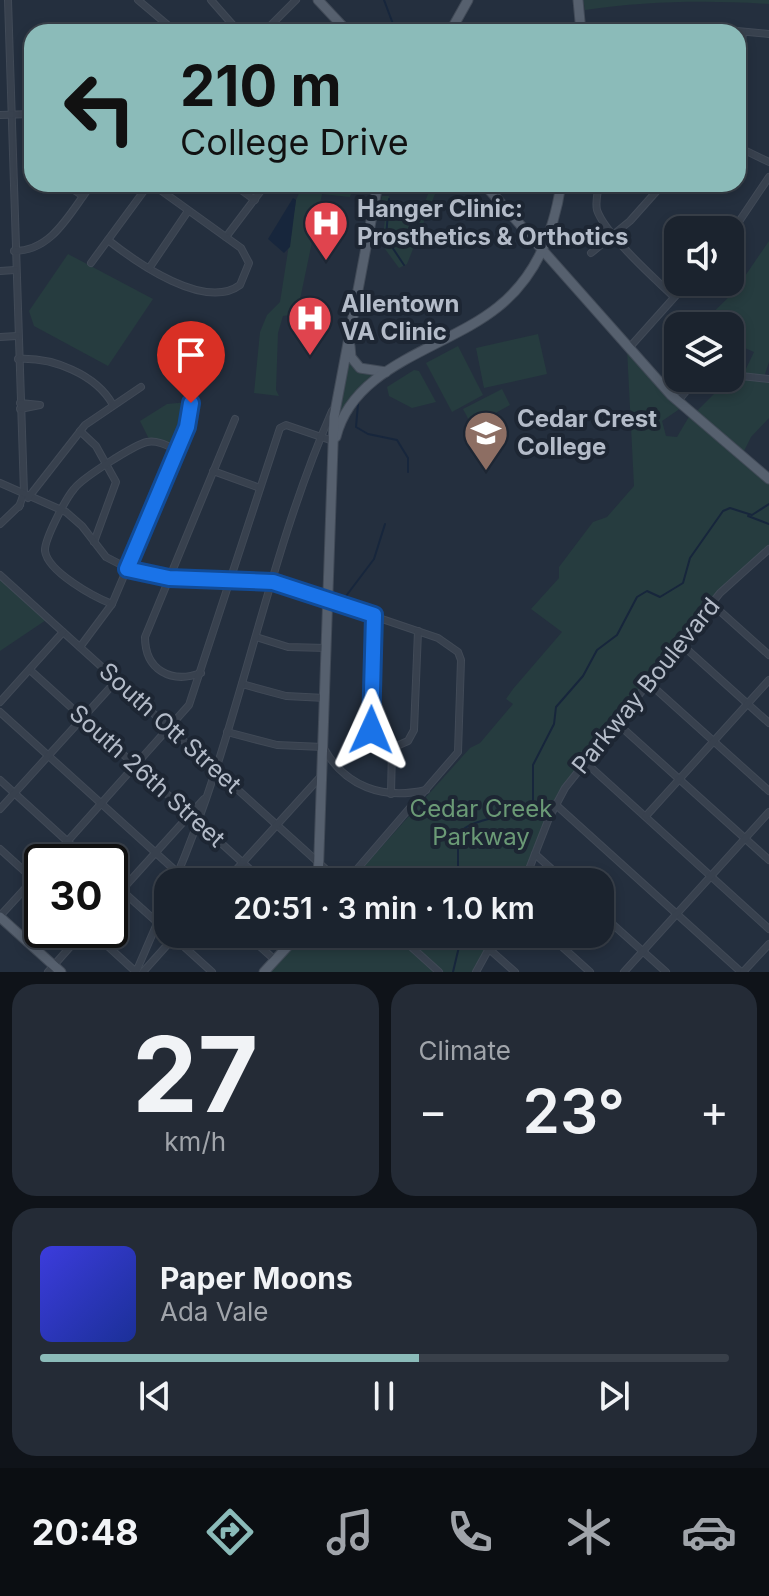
<!DOCTYPE html>
<html lang="en">
<head>
<meta charset="utf-8">
<style>
	:root { --surface:#1b232e; --page:#242b36; --text:#f1f3f6; --muted:#a0a4aa; --line:#39404a; --accent:#8bbbb9 }
	body { margin:0; font-family:Inter,sans-serif; background:var(--page); color:var(--text); height:100vh; display:flex; flex-direction:column; font-size:30px; white-space:nowrap }
	* { box-sizing:border-box; margin:0 }
	p { font-size:26px; color:var(--muted) }
	.icon { flex:none; width:44px; height:44px; fill:none; stroke:currentColor; stroke-width:2; stroke-linecap:round; stroke-linejoin:round }
	.map { position:relative; height:972px; overflow:hidden }
	.drawer { display:flex; flex-direction:column; gap:12px; padding:12px; background:#0f1319; flex:1 }
	.drawer>* { flex:none }
	.top-card { position:absolute; left:24px; top:24px; width:722px; height:168px; border-radius:24px; box-shadow:0 4px 12px #0003,0 0 0 2px var(--line); background:#8bbbb9; color:#111; overflow:hidden }
	.tools { position:absolute; left:664px; top:216px; display:grid; gap:16px }
	.tools a { display:grid; place-items:center; width:80px; height:80px; border-radius:16px; background:var(--surface); box-shadow:0 4px 12px #0003,0 0 0 2px var(--line); font-size:40px }
	.speed { position:absolute; left:24px; top:844px; display:flex; gap:16px; font-size:40px; font-weight:700; text-align:center }
	.speed>* { display:grid; place-content:center; width:104px; height:104px; border-radius:50%; background:var(--surface); box-shadow:0 4px 12px #0003,0 0 0 2px var(--line); line-height:1 }
	.speed .limit { border:4px solid #111; border-radius:12px; background:#fff; color:#111 }
	.pin { position:absolute; display:grid; place-items:center; width:68px; height:68px; color:#fff; margin:-82px -34px; border-radius:50% 50% 50% 0; rotate:-45deg; box-shadow:0 0 8px #0007 }
	.pin .icon { rotate:45deg }
	.me { position:absolute; width:88px; margin:-44px; rotate:1deg; stroke-linejoin:round; filter:drop-shadow(0 0 6px #0008) }
	.turn { display:flex; align-items:center; gap:28px; height:168px; padding:0 24px; font-size:36px }
	.turn .icon { width:104px; height:104px; stroke-width:2.5 }
	.turn b { display:block; font-size:56px; line-height:68px }
	.big { font-size:60px; font-weight:600; line-height:1.1 }
	.drawer .card { flex:1; display:flex; flex-direction:column; justify-content:center; gap:12px; min-width:0; padding:0 28px; border-radius:24px; background:var(--page) }
	.drawer .dial { align-items:center; gap:0 }
	.dial b { font-size:104px; line-height:1 }
	.song { display:flex; align-items:center; gap:24px }
	.cover { width:96px; height:96px; border-radius:12px; background:linear-gradient(135deg,hsl(240 70% 55%),hsl(230 70% 35%)) }
	.played { height:8px; border-radius:4px; background:linear-gradient(90deg,var(--accent) 55%,var(--line) 55%) }
	.keys { display:flex; justify-content:space-around; direction:ltr }
	.heat { display:flex; justify-content:space-between; align-items:center; font-size:44px; direction:ltr }
	.drawer .tiles { flex:1; display:grid; gap:12px; grid-template-columns:1fr 1fr }
	.card:last-child { grid-column:span 2 }
	.trip { position:absolute; left:154px; top:868px; width:460px; height:80px; border-radius:24px; background:var(--surface); box-shadow:0 4px 12px #0003,0 0 0 2px var(--line); font-weight:600; line-height:80px; text-align:center }
	.tabs { display:flex; height:128px; justify-content:space-around; align-items:center; background:#0b0e12; color:var(--muted) }
	.tabs .icon { width:56px; height:56px }
	.tabs .active { color:var(--accent) }
	.tabs b { font-size:36px; color:var(--text) }
	.map>svg:first-child { display:block }
	.green { fill:#263c3f }
	.water { fill:#17263c }
	.lines { fill:none; stroke-linecap:round; stroke-linejoin:round }
	.stream { stroke:#17263c; stroke-width:2 }
	.minor-casing { stroke:#414a57; stroke-width:8 }
	.major-casing { stroke:#414a57; stroke-width:11 }
	.minor { stroke:#38414e; stroke-width:6 }
	.major { stroke:#56606e; stroke-width:9 }
	.route-casing { stroke:#114b97; stroke-width:20 }
	.route { stroke:#1a73e8; stroke-width:14 }
	.labels { text-anchor:middle; stroke-width:8; stroke-linejoin:round; paint-order:stroke }
	.poi-label { font-size:24px; font-weight:bold; fill:#b4bcc9; stroke:#1d2633; text-anchor:start }
	.street-label { font-size:24px; fill:#b4bcc9; stroke:#1d2633 }
	.park-label { font-size:24px; fill:#6b9a76; stroke:#1d2633 }
</style>
</head>
<body>
<div class="map">
<svg width="769" height="972" viewBox="0 0 769 972">
	<rect width="100%" height="100%" fill="#242f3e"/>
	<!-- green -->
	<g class="green">
		<path d="M583 0H769V4C706 0 647 1 585 10Z"/>
		<path d="M322 184H354L350 197 322 194 297 314 283 316 278 333 276 390 279 396 254 393 260 332 267 315 280 302 296 200 300 191Z"/>
		<path d="M432 184H439L407 264 399 268 377 238 372 237 375 233 383 234 387 206 381 202 382 196H389L388 222 390 200 423 207Z"/>
		<path d="M769 241V362L764 377 743 375 754 352 740 346 735 353 730 350V326H699L734 292Z"/>
		<path d="M68 254 153 299 108 366 34 326 29 311Z"/>
		<path d="M538 334 547 374 484 388 476 348Z"/>
		<path d="M458 346 483 395 452 412 426 363Z"/>
		<path d="M627 349 681 408 662 421 666 436 677 437 690 415 769 484V546L716 594 558 793 521 882H350L470 748 480 743 513 704 506 699 513 689 562 632 531 609 559 578V567L593 522 607 517 634 486Z"/>
		<path d="M348 358 360 372 374 376 358 388 339 414Z"/>
		<path d="M414 370 419 371 436 402 412 408 389 396 387 387Z"/>
		<path d="M733 375 769 381V418L751 437 744 451 696 412Z"/>
		<path d="M502 389 510 405 472 426 463 409Z"/>
		<path d="M188 402 186 420 176 444 149 439 140 421 167 404Z"/>
		<path d="M0 579 46 620 0 651Z"/>
		<path d="M304 934H393L435 972H270Z"/>
		<path d="M402 934H493L472 972H443Z"/>
	</g>
	<!-- water -->
	<path class="water" d="M293 198 296 200 290 247 284 253 268 239Z"/>
	<g class="lines">
		<!-- stream -->
		<g class="stream">
			<path d="M384 0 396 32"/>
			<path d="M391 190 394 184"/>
			<path d="M389 199 386 238 404 265"/>
			<path d="M358 404 356 427 368 434 397 440 408 458V472"/>
			<path d="M748 516 769 524"/>
			<path d="M343 600 374 559 385 524"/>
			<path d="M458 882V834C475 815 508 821 533 802V765L554 724 556 707 583 676 597 650 617 635 637 597 647 591 660 597 683 583 690 558 723 511 730 508 752 515 769 504"/>
			<path d="M453 972 462 934"/>
		</g>
		<!-- minor casing -->
		<g class="minor-casing">
			<g id="minor">
				<path d="M8 0 24 493 19 507"/>
				<path d="M138 0 176 32"/>
				<path d="M211 0 239 32"/>
				<path d="M264 32 296 0"/>
				<path d="M658 32 716 29 769 34"/>
				<path d="M738 83 743 32"/>
				<path d="M0 115 32 114"/>
				<path d="M738 147 769 162"/>
				<path d="M65 184 83 196"/>
				<path d="M233 184 255 200"/>
				<path d="M599 184C598 192 595 201 597 210 605 234 655 279 674 297"/>
				<path d="M730 235 769 177"/>
				<path d="M226 237 266 184"/>
				<path d="M108 240C137 263 205 311 240 285L249 263 241 248 152 184"/>
				<path d="M14 251C53 251 70 212 92 184"/>
				<path d="M591 253 630 221 663 184"/>
				<path d="M91 263 149 184"/>
				<path d="M150 267 188 211"/>
				<path d="M0 271 15 270"/>
				<path d="M0 337 17 336"/>
				<path d="M629 348 688 282"/>
				<path d="M18 359C52 357 96 374 113 405"/>
				<path d="M730 368 741 376 769 379"/>
				<path d="M678 401 697 378"/>
				<path d="M20 403 40 405 20 409"/>
				<path d="M80 431 96 446 116 482 94 542"/>
				<path d="M213 471 260 488"/>
				<path d="M0 483 66 512 82 526 106 557 137 573 273 582 438 638 458 652 461 660 458 752 346 882"/>
				<path d="M28 498 85 425 141 387"/>
				<path d="M0 524 20 505"/>
				<path d="M0 575 340 882"/>
				<path d="M112 604C94 597 48 572 45 551 44 540 66 498 74 489 82 478 134 445 147 442 158 440 168 446 177 450"/>
				<path d="M712 604 769 655"/>
				<path d="M374 615 371 730 377 742 392 748"/>
				<path d="M256 637 288 647 326 648"/>
				<path d="M681 644 769 723"/>
				<path d="M80 647 112 604 187 427 191 401"/>
				<path d="M30 670 264 882"/>
				<path d="M201 673C171 684 145 670 145 637L235 419"/>
				<path d="M242 684 286 696 325 698"/>
				<path d="M650 684 769 791"/>
				<path d="M0 702 63 632"/>
				<path d="M0 712 188 882"/>
				<path d="M618 724 769 860"/>
				<path d="M227 732 277 745 323 747C345 787 383 800 426 790"/>
				<path d="M392 748 408 741 414 730 418 631"/>
				<path d="M586 763 769 929"/>
				<path d="M0 780 90 862"/>
				<path d="M391 794 392 748"/>
				<path d="M555 804 741 972"/>
				<path d="M0 809 117 680"/>
				<path d="M646 816 769 680"/>
				<path d="M0 849 42 887"/>
				<path d="M535 854 566 882"/>
				<path d="M49 862 189 705 280 428 286 425 333 441"/>
				<path d="M110 880 168 932"/>
				<path d="M174 882C240 730 265 563 332 411"/>
				<path d="M225 882 322 775"/>
				<path d="M524 882 549 818 565 788 720 593 769 549"/>
				<path d="M110 903 204 799"/>
				<path d="M600 913 666 972"/>
				<path d="M0 916 42 870"/>
				<path d="M90 930 136 972 168 898"/>
				<path d="M170 934 212 972"/>
				<path d="M246 934 275 960"/>
				<path d="M397 934 439 972"/>
				<path d="M548 934 590 972"/>
				<path d="M488 948 515 972"/>
				<path d="M48 972 85 930"/>
				<path d="M143 972 177 934"/>
				<path d="M476 972 497 934"/>
				<path d="M624 972 769 812"/>
				<path d="M743 972 769 944"/>
			</g>
		</g>
		<!-- major casing -->
		<g class="major-casing">
			<g id="major">
				<path d="M318 0 348 32"/>
				<path d="M578 0 581 32"/>
				<path d="M450 32 468 0"/>
				<path d="M484 184 671 395 769 479"/>
				<path d="M350 346 351 357 360 368 386 372"/>
				<path d="M336 437C354 364 446 349 498 307 537 276 554 232 561 184"/>
				<path d="M318 882 334 417 378 184"/>
				<path d="M0 917 61 972"/>
				<path d="M264 972 299 934"/>
			</g>
		</g>
		<!-- minor -->
		<use href="#minor" class="minor"/>
		<!-- major -->
		<use href="#major" class="major"/>
	</g>
	<g class="lines">
		<!-- route casing -->
		<g class="route-casing">
			<path id="route" d="M191 403 187 427 127 569 169 578 273 582 374 615 371 730"/>
		</g>
		<!-- route -->
		<use href="#route" class="route"/>
	</g>
	<!-- icons -->
	<defs>
		<g id="hospital-pin" transform="scale(2.3)"><path d="M0 17L-7.5 6A9.5 9.5 0 1 1 7.5 6Z" fill="#e0444e" stroke="#1d2633"/><path d="M-5-5h3v3.5h4V-5h3V5h-3V1.5h-4V5h-3Z" fill="#fff"/></g>
		<g id="university-pin" transform="scale(2.3)"><path d="M0 17L-7.5 6A9.5 9.5 0 1 1 7.5 6Z" fill="#8d6e63" stroke="#1d2633"/><path d="M0-5L7-2L0 1L-7-2ZM-4 1L0 2.5L4 1V4Q0 6-4 4Z" fill="#fff"/></g>
	</defs>
	<g fill-rule="evenodd">
		<use href="#hospital-pin" x="326" y="223"/>
		<use href="#hospital-pin" x="310" y="318"/>
		<use href="#university-pin" x="486" y="433"/>
	</g>
	<g class="labels">
		<!-- poi labels -->
		<g class="poi-label">
			<text x="357" y="217">Hanger Clinic:<tspan x="357" dy="28">Prosthetics &amp; Orthotics</tspan></text>
			<text x="341" y="312">Allentown<tspan x="341" dy="28">VA Clinic</tspan></text>
			<text x="517" y="427">Cedar Crest<tspan x="517" dy="28">College</tspan></text>
		</g>
		<!-- street labels -->
		<g class="street-label">
			<text transform="translate(646 686) rotate(-51)" y="8">Parkway Boulevard</text>
			<text transform="translate(170 728) rotate(42)" y="8">South Ott Street</text>
			<text transform="translate(147 776) rotate(42)" y="8">South 26th Street</text>
		</g>
		<!-- park labels -->
		<g class="park-label">
			<text x="481" y="817">Cedar Creek<tspan x="481" dy="28">Parkway</tspan></text>
		</g>
	</g>
</svg>
<div class="tools">
<a><svg class="icon" aria-label="sound" viewBox="0 0 24 24"><path d="M4 9h4l5-4v14l-5-4H4zM17 9q2 3 0 6"/></svg></a>
<a><svg class="icon" aria-label="layers" viewBox="0 0 24 24"><path d="M12 4l9 5-9 5-9-5zM3 14l9 5 9-5"/></svg></a>
</div>
<div class="speed"><div class="limit">30</div></div>
<div class="pin" style="left:191px;top:403px;background:#d93025"><svg class="icon" aria-label="arrive" viewBox="0 0 24 24"><path d="M6 21V4h12l-3 4 3 4H6"/></svg></div>
<svg class="me" style="left:371px;top:730px" viewBox="-20 -20 40 40"><path d="M0-17L14 15 0 8-14 15z" fill="#1a73e8" stroke="#fff" stroke-width="4"/></svg>
<div class="trip">20:51 · 3 min · 1.0 km</div>
<div class="top-card">
<div class="turn"><svg class="icon" aria-label="left" viewBox="0 0 24 24"><path d="M17 20v-9H6M10 6l-5 5 5 5"/></svg><div><b>210 m</b>College Drive</div></div>
</div>
</div>
<section class="drawer">
<div class="tiles">
<div class="card dial"><b>27</b><p>km/h</p></div>
<div class="card"><p>Climate</p>
<div class="heat"><a>−</a><b class="big">23°</b><a>+</a></div>
</div>
<div class="card">
<div class="song"><i class="cover"></i><div><b>Paper Moons</b><p>Ada Vale</p></div></div>
<div class="played"></div>
<div class="keys"><svg class="icon" aria-label="previous" viewBox="0 0 24 24"><path d="M18 5L8 12l10 7zM5 5v14"/></svg><svg class="icon" aria-label="pause" viewBox="0 0 24 24"><path d="M8 5v14M16 5v14"/></svg><svg class="icon" aria-label="next" viewBox="0 0 24 24"><path d="M6 5l10 7-10 7zM19 5v14"/></svg></div>
</div>
</div>
</section>
<nav class="tabs">
<b>20:48</b>
<svg class="icon active" aria-label="directions" viewBox="0 0 24 24"><path d="M12 3l9 9-9 9-9-9zM9 14v-3h6M13 9l2 2-2 2"/></svg>
<svg class="icon" aria-label="music" viewBox="0 0 24 24"><path d="M9 18V5l10-2v13"/><circle cx="6" cy="18" r="3"/><circle cx="16" cy="16" r="3"/></svg>
<svg class="icon" aria-label="phone" viewBox="0 0 24 24"><path d="M5 4h4l2 5-3 2q2 4 5 5l2-3 5 2v4C11 20 4 13 5 4z"/></svg>
<svg class="icon" aria-label="climate" viewBox="0 0 24 24"><path d="M12 3v18M4 7l16 10M4 17L20 7"/></svg>
<svg class="icon" aria-label="car" viewBox="0 0 24 24"><path d="M5 17H2v-5l4-1 3-4h7l3 4 3 1v5h-3M9 17h6M6 11h13"/><circle cx="7" cy="17" r="2"/><circle cx="17" cy="17" r="2"/></svg>
</nav>
</body>
</html>
